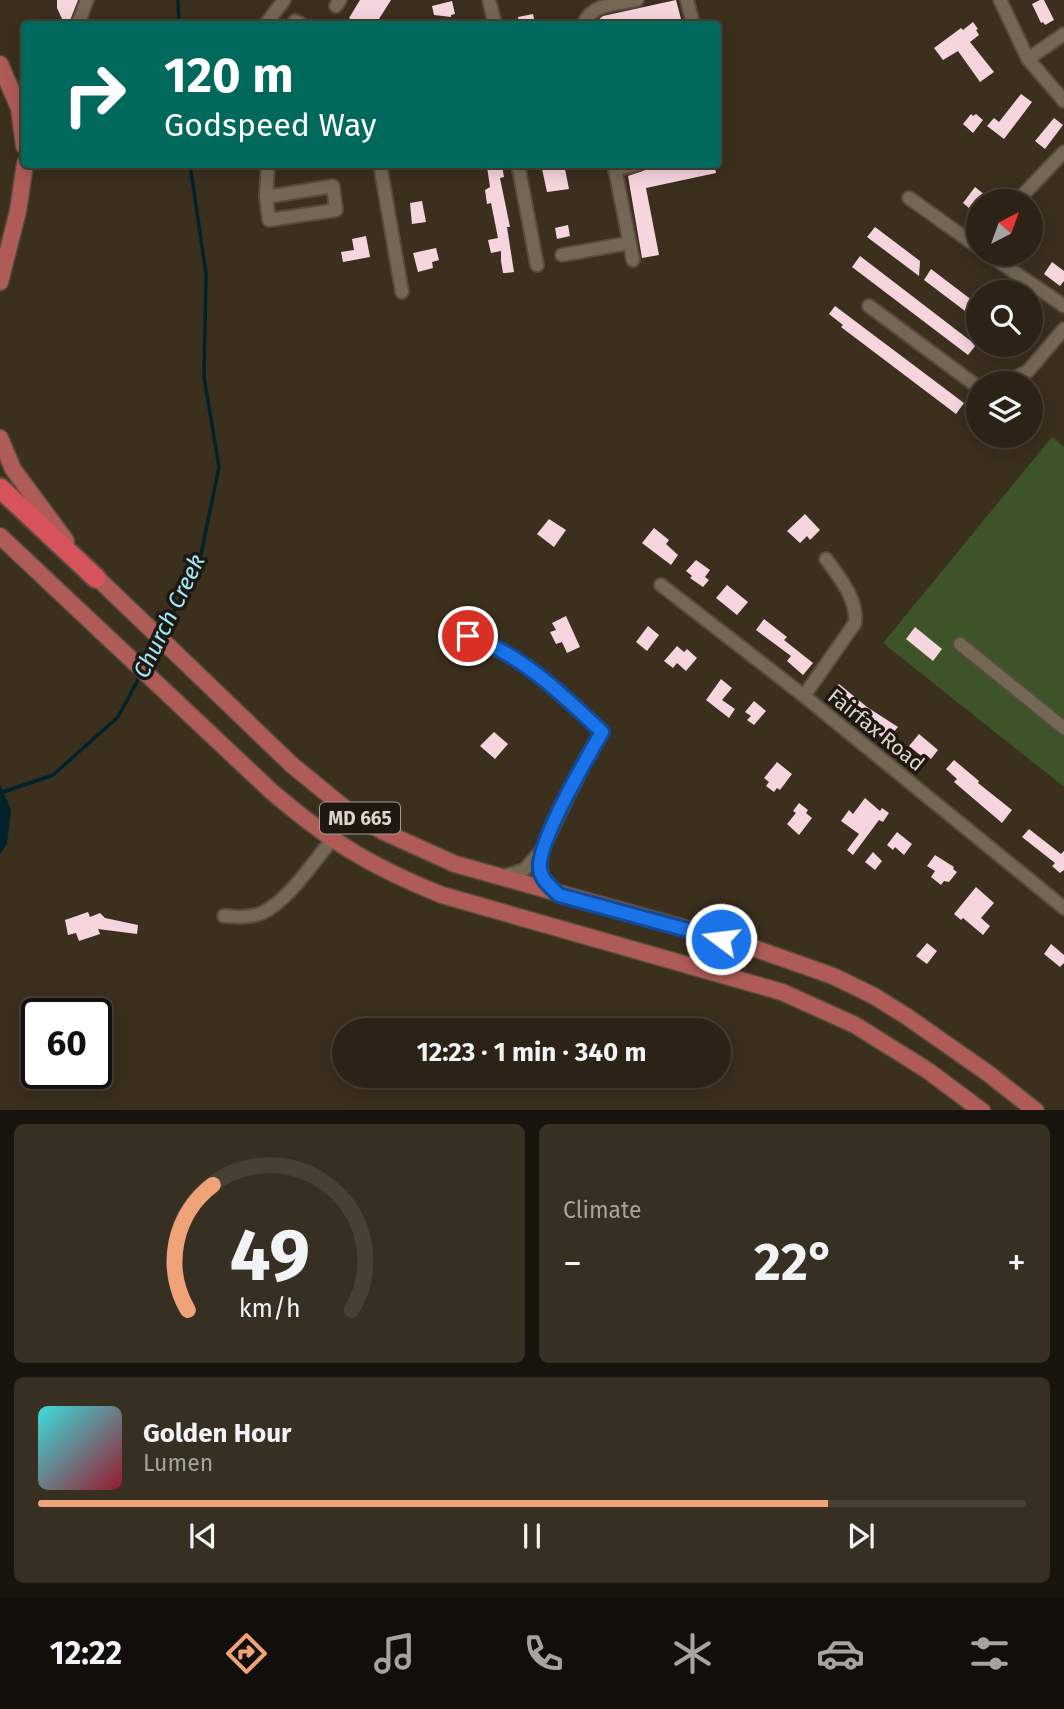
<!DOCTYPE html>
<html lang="en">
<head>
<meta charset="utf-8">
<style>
	:root { --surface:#2c2316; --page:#382f23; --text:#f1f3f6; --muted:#a6a4a1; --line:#484035; --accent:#f0a279 }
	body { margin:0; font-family:"Fira Sans",sans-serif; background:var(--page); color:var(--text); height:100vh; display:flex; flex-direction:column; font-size:26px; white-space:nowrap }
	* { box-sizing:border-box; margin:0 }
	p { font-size:23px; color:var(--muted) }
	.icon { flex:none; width:38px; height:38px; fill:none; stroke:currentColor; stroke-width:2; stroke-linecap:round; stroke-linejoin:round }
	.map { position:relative; height:1110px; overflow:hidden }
	.drawer { display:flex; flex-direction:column; gap:14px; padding:14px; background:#18130c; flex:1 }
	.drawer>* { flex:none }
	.top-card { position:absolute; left:21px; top:21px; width:700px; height:147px; border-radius:7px; box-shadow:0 4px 18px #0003,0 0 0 2px var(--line); background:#00695c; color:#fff; overflow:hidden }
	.needle { width:46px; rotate:41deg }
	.fabs { position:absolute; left:966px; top:189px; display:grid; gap:14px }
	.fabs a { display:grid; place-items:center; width:77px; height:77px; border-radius:50%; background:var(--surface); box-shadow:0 4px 18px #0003,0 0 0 2px var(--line); font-size:35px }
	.speed { position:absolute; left:21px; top:998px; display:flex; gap:14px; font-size:35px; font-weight:700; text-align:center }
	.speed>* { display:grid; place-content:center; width:91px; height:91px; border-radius:50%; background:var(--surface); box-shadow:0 4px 18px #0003,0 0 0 2px var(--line); line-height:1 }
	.speed .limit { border:4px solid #111; border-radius:10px; background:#fff; color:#111 }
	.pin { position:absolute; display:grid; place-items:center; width:60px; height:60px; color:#fff; margin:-30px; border:4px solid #fff; border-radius:50%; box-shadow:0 2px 7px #0007 }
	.me { position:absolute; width:77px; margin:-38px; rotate:285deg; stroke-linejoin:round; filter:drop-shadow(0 0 5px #0008) }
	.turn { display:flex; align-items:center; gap:24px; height:147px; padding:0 28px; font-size:32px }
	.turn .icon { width:91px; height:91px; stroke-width:2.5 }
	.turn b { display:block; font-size:49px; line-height:60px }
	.big { font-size:52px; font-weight:700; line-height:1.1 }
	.drawer .widget { flex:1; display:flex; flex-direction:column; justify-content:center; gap:10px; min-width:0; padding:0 24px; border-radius:10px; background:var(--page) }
	.drawer .dial { align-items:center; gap:0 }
	.dial svg { height:182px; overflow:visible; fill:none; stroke:var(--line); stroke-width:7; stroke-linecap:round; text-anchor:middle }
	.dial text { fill:var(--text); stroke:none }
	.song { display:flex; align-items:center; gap:21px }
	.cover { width:84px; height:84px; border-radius:10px; background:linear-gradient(135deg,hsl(180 70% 55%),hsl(350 70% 35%)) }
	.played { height:7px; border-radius:4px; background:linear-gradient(90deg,var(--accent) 80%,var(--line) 80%) }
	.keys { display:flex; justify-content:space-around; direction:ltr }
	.heat { display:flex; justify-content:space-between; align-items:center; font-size:38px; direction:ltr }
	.drawer .tiles { flex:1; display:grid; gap:14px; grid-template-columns:1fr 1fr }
	.widget:last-child { grid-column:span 2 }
	.trip { position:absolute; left:332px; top:1018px; width:399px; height:70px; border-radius:35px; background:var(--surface); box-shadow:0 4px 18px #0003,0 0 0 2px var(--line); font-weight:700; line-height:70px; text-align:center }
	.menu { display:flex; height:112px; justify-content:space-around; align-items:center; background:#120e09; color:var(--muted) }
	.menu .icon { width:49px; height:49px }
	.menu .active { color:var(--accent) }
	.menu b { font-size:32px; color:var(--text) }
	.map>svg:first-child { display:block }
	.green { fill:#3c5427 }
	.water { fill:#01222a }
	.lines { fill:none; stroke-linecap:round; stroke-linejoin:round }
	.stream { stroke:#01222a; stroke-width:3.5 }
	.building { fill:#f7d5df }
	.minor-casing { stroke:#574c3e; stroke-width:16 }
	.major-casing { stroke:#574c3e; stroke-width:19 }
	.highway-casing { stroke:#574c3e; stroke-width:23 }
	.minor { stroke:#756755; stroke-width:12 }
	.major { stroke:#af5b58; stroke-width:16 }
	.highway { stroke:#d6535a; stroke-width:19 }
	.route-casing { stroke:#114b97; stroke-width:18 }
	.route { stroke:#1a73e8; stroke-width:12 }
	.labels { text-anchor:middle; stroke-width:7; stroke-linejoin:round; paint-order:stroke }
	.shield { fill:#1e1811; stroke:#a49d94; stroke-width:2 }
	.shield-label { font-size:19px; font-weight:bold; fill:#ded6cc }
	.street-label { font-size:21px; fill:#ded6cc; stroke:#1e1811 }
	.water-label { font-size:23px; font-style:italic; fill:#9feaff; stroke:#1e1811 }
</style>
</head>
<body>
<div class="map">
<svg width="1064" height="1111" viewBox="0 0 1064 1111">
	<rect width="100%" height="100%" fill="#3b2f1e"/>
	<!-- green -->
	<path class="green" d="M1052 437 1064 447V787L883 643Z"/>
	<!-- water -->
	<path class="water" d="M0 784 11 810 7 844 0 854Z"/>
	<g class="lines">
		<!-- stream -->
		<g class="stream">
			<path d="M178 0 179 24"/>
			<path d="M163 632 199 564 219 467 204 377 206 274 190 164"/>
			<path d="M145 666 158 642"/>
			<path d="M3 792 53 775 118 717 140 676"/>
		</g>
	</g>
	<!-- building -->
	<g class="building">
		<path d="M57 0H78L69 23 63 21 57 8Z"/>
		<path d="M360 0H391L379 19 359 24 349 18Z"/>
		<path d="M676 0 681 19 659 24H593L603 16Z"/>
		<path d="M1040 0H1044L1054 20 1045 25 1043 22 1041 23 1032 4Z"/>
		<path d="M452 1 455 14 451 15V17L434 15 432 6Z"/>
		<path d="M533 14 535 24H519L518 17Z"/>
		<path d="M973 22 978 29 976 30 979 35 970 42 994 72 980 82 958 51 943 60 934 48 961 28 963 30Z"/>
		<path d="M1021 94 1032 102 1004 139 987 126 994 118 999 122Z"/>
		<path d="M971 114 973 116 976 114 983 120 973 133 963 124Z"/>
		<path d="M1054 118 1063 125 1045 149 1035 141Z"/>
		<path d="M541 164H564L569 189 547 192Z"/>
		<path d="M663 164H714L716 173 646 188 659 255 642 258 628 176Z"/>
		<path d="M502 165 504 177 500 178 510 227H507L514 272 505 273H503L501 261V251L491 253 488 240 498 238 491 203 487 204 485 190 490 187 487 167Z"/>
		<path d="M975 187 985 195 978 201 975 208 971 205 969 208 963 203Z"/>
		<path d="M422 201 426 222 412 224 410 203Z"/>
		<path d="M568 225 570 236 557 239 555 228Z"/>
		<path d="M875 227 920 261 919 276 867 237Z"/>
		<path d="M366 236 370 257 343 262 341 252 354 250 352 239Z"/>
		<path d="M436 248 439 260 432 262 433 268 418 272 413 253Z"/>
		<path d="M860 256 976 345 968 355 852 267Z"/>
		<path d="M1052 262 1064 271V281L1060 286 1044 274Z"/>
		<path d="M931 269 977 304 969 314 924 280Z"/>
		<path d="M835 306 964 403 956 414 841 327 843 325 829 314Z"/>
		<path d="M805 514 820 530 810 540 807 536 800 543 787 531Z"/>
		<path d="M549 519 566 530 554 547 537 534Z"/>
		<path d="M654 528 669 540 666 544 678 555 671 565 642 543Z"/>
		<path d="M696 560 710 570 705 577 709 580 703 587 690 578 692 576 686 571Z"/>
		<path d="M727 585 748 602 737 615 716 598Z"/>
		<path d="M566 616 580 647 567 653 562 642 556 644 550 632 556 630 552 623Z"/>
		<path d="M764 619 787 637 784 640 813 663 803 675 787 661 791 656 756 630Z"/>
		<path d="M648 626 659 635 647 651 636 642Z"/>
		<path d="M915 627 942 649 933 661 906 639Z"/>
		<path d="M677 646 684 652 687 649 697 658 686 671 677 663 673 668 664 661Z"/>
		<path d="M721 679 732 688 722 700 735 709 729 718 706 700Z"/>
		<path d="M839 684 867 707 898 727 886 741 849 708 847 710 829 696Z"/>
		<path d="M754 701 766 711 754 725 747 720 751 716 745 712Z"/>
		<path d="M494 732 508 744 495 759 480 746Z"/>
		<path d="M919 734 938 750 931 759 926 755 924 758 909 746Z"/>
		<path d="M954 760 979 781 978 783 1012 810 1002 823 954 782 957 779 946 769Z"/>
		<path d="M777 762 792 774 780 790 777 788 774 792 766 786 769 782 764 778Z"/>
		<path d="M865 798 880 811 882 808 889 813 883 822 879 820 853 855 847 850 859 834 841 821 849 810 853 814Z"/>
		<path d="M799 803 808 810 806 813 812 818 799 835 787 824 796 813 793 811Z"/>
		<path d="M1029 829 1061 854 1064 851V870L1060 873 1052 866 1055 863 1022 837Z"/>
		<path d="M897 832 912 844 904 855 895 847 893 850 887 845Z"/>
		<path d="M873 852 882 861 875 870 865 862Z"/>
		<path d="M935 855 954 867 953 869 957 872 949 882 944 881 941 885 931 877 935 871 927 866Z"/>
		<path d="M976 887 994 903 981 918 990 926 983 935 963 918 961 920 954 914Z"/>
		<path d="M88 912 90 917 100 913 105 918 138 925 137 934 98 929 100 934 79 941 76 933 68 935 65 920Z"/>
		<path d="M927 943 937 951 927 964 916 956Z"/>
		<path d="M1051 944 1064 955V963L1060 967 1044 954Z"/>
	</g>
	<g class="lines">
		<!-- minor casing -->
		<g class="minor-casing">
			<g id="minor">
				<path d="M489 0 495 24"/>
				<path d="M687 0 693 24"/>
				<path d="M1000 0 1028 59 1064 101"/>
				<path d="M336 6 340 0"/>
				<path d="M78 24 87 0"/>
				<path d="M266 24 284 0"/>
				<path d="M293 24 295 21 301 24"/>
				<path d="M584 24C590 4 618 4 637 0"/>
				<path d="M1028 59 1064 34"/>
				<path d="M380 164 402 292"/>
				<path d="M518 164 537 265"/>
				<path d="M614 164 633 260"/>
				<path d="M615 170 639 164"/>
				<path d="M266 197 269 220 336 210 333 186 266 197 268 164"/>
				<path d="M909 198 978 247"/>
				<path d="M1017 201 1064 152"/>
				<path d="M988 254 1064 306"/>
				<path d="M562 255 629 243"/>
				<path d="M869 306 978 387"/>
				<path d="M1005 383 1028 371 1064 329"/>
				<path d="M661 585 804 696 1064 908"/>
				<path d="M468 636C520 653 563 695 602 732L587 758 542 850 524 870 501 877"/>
				<path d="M960 644 1064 728"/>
				<path d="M804 696 855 623C858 600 840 578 826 559"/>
				<path d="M542 850C538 873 540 877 557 892"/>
				<path d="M224 916C237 917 249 918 262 913 288 901 313 862 332 840"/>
			</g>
		</g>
		<!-- major casing -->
		<g class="major-casing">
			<g id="major">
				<path d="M0 64 19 108 24 146"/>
				<path d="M0 282 18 211 25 164"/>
				<path d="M0 438 13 469 66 541"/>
				<path d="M0 536 271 791C329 841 372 867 442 895L782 992 855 1025 927 1070 982 1111"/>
				<path d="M89 570 292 765 347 810 382 831 455 864 748 946 833 976 874 996 906 1016 989 1074 1036 1111"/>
			</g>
		</g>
		<!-- highway casing -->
		<g class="highway-casing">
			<path id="highway" d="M0 488 96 578"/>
		</g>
		<!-- minor -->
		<use href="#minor" class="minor"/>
		<!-- major -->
		<use href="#major" class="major"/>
		<!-- highway -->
		<use href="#highway" class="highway"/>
	</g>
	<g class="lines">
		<!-- route casing -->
		<g class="route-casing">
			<path id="route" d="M468 636C520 653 563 695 602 732 588 756 536 845 540 869 541 880 552 888 559 895L721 939"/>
		</g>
		<!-- route -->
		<use href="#route" class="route"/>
	</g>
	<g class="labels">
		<!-- shield labels -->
		<rect class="shield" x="320" y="802.5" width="80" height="31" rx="5"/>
		<g class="shield-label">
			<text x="360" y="825">MD 665</text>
		</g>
		<!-- street labels -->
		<g class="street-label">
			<text transform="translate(876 730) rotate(39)" y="7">Fairfax Road</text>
		</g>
		<!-- water labels -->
		<g class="water-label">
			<text transform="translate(169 616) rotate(-64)" y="8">Church Creek</text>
		</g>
	</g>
</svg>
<div class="fabs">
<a><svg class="needle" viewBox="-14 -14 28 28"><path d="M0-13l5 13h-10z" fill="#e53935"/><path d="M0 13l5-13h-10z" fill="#a6a4a1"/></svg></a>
<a><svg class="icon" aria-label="search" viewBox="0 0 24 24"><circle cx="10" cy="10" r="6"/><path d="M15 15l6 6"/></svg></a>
<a><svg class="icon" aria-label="layers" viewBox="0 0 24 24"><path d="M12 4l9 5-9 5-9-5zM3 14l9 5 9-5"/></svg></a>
</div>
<div class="speed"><div class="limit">60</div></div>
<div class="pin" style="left:468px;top:636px;background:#d93025"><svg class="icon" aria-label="arrive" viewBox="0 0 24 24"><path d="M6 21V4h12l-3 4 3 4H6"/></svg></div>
<svg class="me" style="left:721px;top:939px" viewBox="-20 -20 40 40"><circle r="17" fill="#1a73e8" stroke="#fff" stroke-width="3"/><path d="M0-11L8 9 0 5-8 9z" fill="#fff"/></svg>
<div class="trip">12:23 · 1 min · 340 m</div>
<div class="top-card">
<div class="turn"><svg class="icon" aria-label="right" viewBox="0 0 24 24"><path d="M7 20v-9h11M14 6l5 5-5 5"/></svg><div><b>120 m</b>Godspeed Way</div></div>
</div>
</div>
<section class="drawer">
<div class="tiles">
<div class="widget dial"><svg viewBox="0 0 100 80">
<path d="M14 69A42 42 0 1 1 86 69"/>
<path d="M14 69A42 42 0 0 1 25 14" stroke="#f0a279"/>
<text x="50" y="56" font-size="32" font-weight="700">49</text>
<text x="50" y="72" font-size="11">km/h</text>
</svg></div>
<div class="widget"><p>Climate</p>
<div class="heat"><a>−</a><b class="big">22°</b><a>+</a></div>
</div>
<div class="widget">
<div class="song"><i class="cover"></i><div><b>Golden Hour</b><p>Lumen</p></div></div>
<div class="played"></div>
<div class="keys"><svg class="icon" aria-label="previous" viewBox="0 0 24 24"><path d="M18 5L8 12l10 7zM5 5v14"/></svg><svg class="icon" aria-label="pause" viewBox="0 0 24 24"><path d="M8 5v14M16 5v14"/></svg><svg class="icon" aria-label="next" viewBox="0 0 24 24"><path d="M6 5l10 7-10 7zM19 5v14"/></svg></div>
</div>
</div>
</section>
<nav class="menu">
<b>12:22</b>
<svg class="icon active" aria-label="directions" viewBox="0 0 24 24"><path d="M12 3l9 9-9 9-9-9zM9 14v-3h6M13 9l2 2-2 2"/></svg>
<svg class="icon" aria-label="music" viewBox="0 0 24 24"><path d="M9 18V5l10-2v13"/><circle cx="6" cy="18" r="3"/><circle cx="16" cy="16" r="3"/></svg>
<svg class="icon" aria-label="phone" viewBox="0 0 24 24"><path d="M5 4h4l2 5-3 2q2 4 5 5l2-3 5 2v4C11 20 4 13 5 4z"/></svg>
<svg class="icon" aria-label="climate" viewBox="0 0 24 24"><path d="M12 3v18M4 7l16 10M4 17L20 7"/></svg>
<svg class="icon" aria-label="car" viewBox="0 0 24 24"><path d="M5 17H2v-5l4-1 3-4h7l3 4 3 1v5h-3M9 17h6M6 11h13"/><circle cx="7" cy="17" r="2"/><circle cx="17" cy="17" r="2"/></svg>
<svg class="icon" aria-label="filters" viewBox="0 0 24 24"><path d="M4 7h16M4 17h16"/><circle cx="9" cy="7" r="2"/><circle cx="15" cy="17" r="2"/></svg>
</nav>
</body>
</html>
